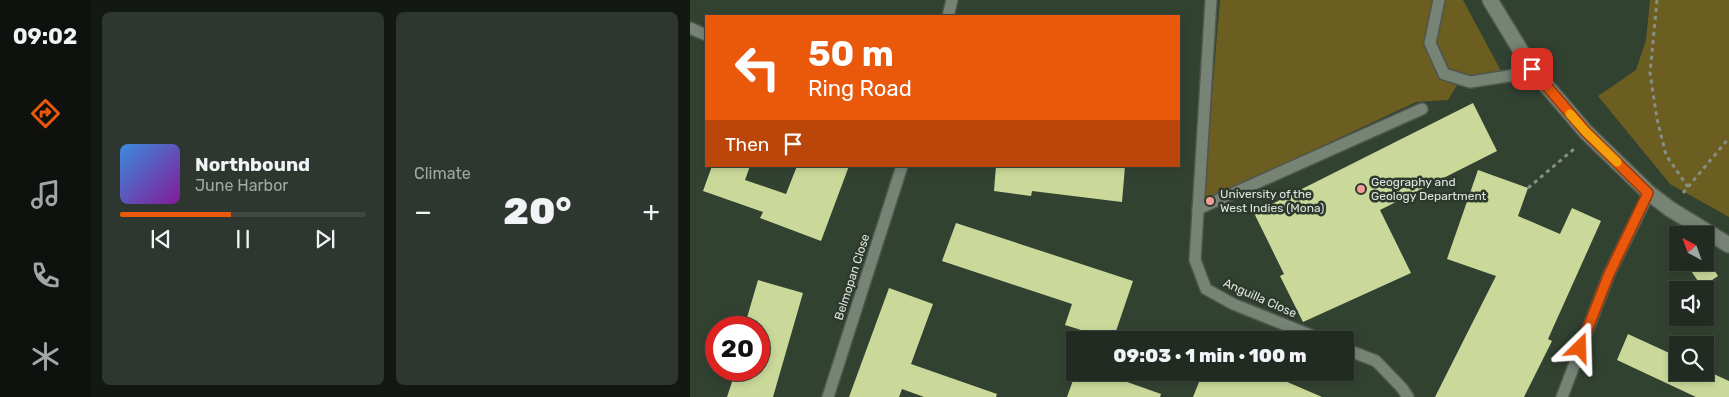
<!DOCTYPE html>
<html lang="en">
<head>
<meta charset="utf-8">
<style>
	:root { --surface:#222b22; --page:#2e372f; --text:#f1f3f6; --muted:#a2a7a5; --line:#3f4740; --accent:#ea580c }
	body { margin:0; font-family:Rubik,sans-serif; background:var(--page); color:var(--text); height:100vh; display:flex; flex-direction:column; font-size:19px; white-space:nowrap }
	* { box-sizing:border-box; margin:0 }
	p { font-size:16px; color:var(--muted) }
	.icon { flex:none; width:28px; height:28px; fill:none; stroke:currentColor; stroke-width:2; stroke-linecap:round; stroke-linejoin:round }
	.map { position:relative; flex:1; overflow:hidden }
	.drawer { display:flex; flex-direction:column; gap:12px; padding:12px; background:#131813; width:600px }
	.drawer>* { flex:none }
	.banner { position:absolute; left:15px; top:15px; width:475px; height:152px; border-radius:0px; box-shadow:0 2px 8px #0003,0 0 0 1px var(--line); background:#ea580c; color:#fff; overflow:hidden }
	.needle { width:32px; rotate:319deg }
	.controls { position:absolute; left:979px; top:226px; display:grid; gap:10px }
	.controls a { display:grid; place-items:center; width:45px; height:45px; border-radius:0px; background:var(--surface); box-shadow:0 2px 8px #0003,0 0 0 1px var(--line); font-size:25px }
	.speed { position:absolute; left:15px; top:316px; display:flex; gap:10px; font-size:25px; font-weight:700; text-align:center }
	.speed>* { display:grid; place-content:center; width:65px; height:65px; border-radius:50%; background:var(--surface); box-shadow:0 2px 8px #0003,0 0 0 1px var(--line); line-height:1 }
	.speed .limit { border:8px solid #d22; background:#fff; color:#111 }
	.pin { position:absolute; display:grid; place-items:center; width:42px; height:42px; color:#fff; margin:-21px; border-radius:10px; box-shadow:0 2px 8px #0006 }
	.me { position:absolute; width:55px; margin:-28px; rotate:22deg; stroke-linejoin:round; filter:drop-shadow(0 0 4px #0008) }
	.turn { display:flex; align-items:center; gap:18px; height:105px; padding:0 20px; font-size:22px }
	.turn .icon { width:65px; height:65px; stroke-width:2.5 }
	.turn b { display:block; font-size:35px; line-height:42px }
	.then { display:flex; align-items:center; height:48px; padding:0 20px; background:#0003; gap:10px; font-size:19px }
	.big { font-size:38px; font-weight:800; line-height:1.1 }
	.drawer .card { flex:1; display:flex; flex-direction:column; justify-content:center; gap:8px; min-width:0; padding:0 18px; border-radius:8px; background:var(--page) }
	.song { display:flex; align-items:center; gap:15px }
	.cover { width:60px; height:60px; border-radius:8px; background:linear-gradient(135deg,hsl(210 70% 55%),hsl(290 70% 35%)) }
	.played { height:5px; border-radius:2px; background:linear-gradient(90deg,var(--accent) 45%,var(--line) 45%) }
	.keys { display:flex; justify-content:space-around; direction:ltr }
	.heat { display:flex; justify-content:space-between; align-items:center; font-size:28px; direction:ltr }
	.drawer .tiles { flex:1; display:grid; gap:12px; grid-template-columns:repeat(2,1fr) }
	.trip { position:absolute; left:376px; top:331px; width:288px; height:50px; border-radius:0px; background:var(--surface); box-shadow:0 2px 8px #0003,0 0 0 1px var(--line); font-weight:800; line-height:50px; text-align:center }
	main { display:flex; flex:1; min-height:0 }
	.tab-bar { display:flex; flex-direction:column; width:90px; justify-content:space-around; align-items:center; background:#0e110e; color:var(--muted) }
	.tab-bar .icon { width:35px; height:35px }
	.tab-bar .selected { color:var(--accent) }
	.tab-bar b { font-size:22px; color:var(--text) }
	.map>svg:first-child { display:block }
	.built { fill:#324231; fill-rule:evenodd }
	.green { fill:#6c5d21 }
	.building { fill:#cad99a }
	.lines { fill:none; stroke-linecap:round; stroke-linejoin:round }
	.lane-casing { stroke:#4e574d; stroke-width:14 }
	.secondary-casing { stroke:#4e574d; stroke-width:18 }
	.path { stroke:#868f85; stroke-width:3; stroke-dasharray:4 4; stroke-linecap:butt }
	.lane { stroke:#768375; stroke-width:11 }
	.secondary { stroke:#768375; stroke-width:15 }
	.route-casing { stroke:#983908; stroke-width:12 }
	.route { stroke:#ea580c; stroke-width:9 }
	.slow { stroke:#f59e0b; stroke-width:9 }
	.poi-dot { fill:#f59b98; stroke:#2e392d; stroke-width:2 }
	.labels { text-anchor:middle; stroke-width:5; stroke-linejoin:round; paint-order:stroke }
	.poi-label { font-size:12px; fill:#dee5dd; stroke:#2e392d; text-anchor:start }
	.street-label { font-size:12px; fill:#dee5dd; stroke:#2e392d }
</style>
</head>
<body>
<main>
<nav class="tab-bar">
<b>09:02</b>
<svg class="icon selected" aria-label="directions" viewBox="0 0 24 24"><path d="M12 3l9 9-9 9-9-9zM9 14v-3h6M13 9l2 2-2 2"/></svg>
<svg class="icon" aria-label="music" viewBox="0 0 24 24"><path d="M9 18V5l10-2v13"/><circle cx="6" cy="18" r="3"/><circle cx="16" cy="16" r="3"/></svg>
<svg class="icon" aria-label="phone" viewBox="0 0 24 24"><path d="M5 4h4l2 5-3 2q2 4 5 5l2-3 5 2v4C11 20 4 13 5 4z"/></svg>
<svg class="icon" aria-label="climate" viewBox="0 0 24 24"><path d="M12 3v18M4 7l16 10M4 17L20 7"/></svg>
</nav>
<section class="drawer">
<div class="tiles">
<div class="card">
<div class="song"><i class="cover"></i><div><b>Northbound</b><p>June Harbor</p></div></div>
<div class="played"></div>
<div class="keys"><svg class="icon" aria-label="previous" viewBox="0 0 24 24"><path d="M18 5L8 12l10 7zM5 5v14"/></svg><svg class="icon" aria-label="pause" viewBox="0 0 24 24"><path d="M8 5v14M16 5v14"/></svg><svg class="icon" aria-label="next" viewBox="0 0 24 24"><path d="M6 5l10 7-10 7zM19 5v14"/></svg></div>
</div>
<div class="card"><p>Climate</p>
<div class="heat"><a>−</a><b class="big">20°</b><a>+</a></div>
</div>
</div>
</section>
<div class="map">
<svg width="1039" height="397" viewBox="0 0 1039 397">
	<rect width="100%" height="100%" fill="#2e392d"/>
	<!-- built -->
	<path class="built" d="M0 0H1039V397H0ZM16 16H489V166H16ZM988 235H1015V262H988ZM988 290H1015V318H988ZM26 328H69V370H26ZM385 340H655V372H385ZM988 345H1015V372H988Z"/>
	<!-- green -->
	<g class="green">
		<path d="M530 0H773L811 71 767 85 758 100 726 102 513 202Z"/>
		<path d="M960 0H1039V217L980 184 908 96 946 70 956 40Z"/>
	</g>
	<!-- building -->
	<g class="building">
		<path d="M783 103 807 151 690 210 721 273 613 322 590 276 594 274 564 213Z"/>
		<path d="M22 166H60L55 180 96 194 107 166H159L131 241 70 218 73 212 13 191Z"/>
		<path d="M306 166H435L432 202 342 191 341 196 304 191Z"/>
		<path d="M788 170 838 188 828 216 870 234 882 208 911 221 858 339 862 341 834 397H745L806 276 757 259Z"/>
		<path d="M266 223 443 281 423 340 375 325 382 304 252 261Z"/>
		<path d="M995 262H1019L1028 276 1012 287Z"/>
		<path d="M68 280 113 293 83 397H37L46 370H69V328H54Z"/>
		<path d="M199 288 243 304 221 364 307 394 306 397H234L212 389 209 397H159Z"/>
		<path d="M938 334 988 357V372H1015V370L1039 381V397H1006L927 360Z"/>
		<path d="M386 372H428L426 378 471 394 470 397H377Z"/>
		<path d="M513 372H574L632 397H503Z"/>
	</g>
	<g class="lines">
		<!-- lane casing -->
		<g class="lane-casing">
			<g id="lane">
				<path d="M521 0 505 260 516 289 543 304 633 340"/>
				<path d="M749 0 740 43 754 74 780 82 819 76 842 69"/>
				<path d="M258 16 262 0"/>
				<path d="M0 28 16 35"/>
				<path d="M508 209 732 109"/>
				<path d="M655 349 686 361 712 388 718 397"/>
				<path d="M138 397 212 166"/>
				<path d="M872 397 919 274 959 193"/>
			</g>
		</g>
		<!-- secondary casing -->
		<g class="secondary-casing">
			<path id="secondary" d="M800 0 842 69 896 132 959 193 980 209 1039 245"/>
		</g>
		<!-- path -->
		<g class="path">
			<path d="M967 0 960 73 967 119 976 155 998 187"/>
			<path d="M838 188 884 149 885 150"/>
			<path d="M993 193 1039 138"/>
		</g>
		<!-- lane -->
		<use href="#lane" class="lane"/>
		<!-- secondary -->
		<use href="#secondary" class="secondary"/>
	</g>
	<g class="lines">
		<!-- route casing -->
		<g class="route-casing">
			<path id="route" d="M842 69 896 132 958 193 919 274 890 348"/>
		</g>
		<!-- route -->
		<use href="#route" class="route"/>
		<!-- slow -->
		<path class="slow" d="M880 114 896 132 927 162"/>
	</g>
	<!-- markers -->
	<g class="poi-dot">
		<circle cx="671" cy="189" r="5"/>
		<circle cx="520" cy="201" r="5"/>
	</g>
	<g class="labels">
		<!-- poi labels -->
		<g class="poi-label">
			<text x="681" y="186">Geography and<tspan x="681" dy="14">Geology Department</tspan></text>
			<text x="530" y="198">University of the<tspan x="530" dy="14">West Indies (Mona)</tspan></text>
		</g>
		<!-- street labels -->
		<g class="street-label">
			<text transform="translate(162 277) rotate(-72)" y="4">Belmopan Close</text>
			<text transform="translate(570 298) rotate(24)" y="4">Anguilla Close</text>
		</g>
	</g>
</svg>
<div class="controls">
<a><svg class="needle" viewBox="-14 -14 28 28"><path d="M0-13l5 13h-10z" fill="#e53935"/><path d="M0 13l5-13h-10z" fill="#a2a7a5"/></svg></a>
<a><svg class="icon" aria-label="sound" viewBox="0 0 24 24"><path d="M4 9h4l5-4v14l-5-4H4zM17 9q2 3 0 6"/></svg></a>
<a><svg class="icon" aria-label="search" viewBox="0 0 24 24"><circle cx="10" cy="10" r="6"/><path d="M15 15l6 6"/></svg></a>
</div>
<div class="speed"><div class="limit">20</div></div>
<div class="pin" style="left:842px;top:69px;background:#d93025"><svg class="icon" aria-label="arrive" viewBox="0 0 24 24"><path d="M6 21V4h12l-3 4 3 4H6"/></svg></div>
<svg class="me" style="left:890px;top:348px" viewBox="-20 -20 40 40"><path d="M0-17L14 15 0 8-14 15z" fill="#ea580c" stroke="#fff" stroke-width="4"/></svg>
<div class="trip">09:03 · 1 min · 100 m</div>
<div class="banner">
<div class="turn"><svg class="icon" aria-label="left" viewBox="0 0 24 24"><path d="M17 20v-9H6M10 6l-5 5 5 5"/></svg><div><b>50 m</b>Ring Road</div></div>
<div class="then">Then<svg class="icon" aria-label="arrive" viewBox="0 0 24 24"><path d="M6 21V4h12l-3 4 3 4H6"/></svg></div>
</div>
</div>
</main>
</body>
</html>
